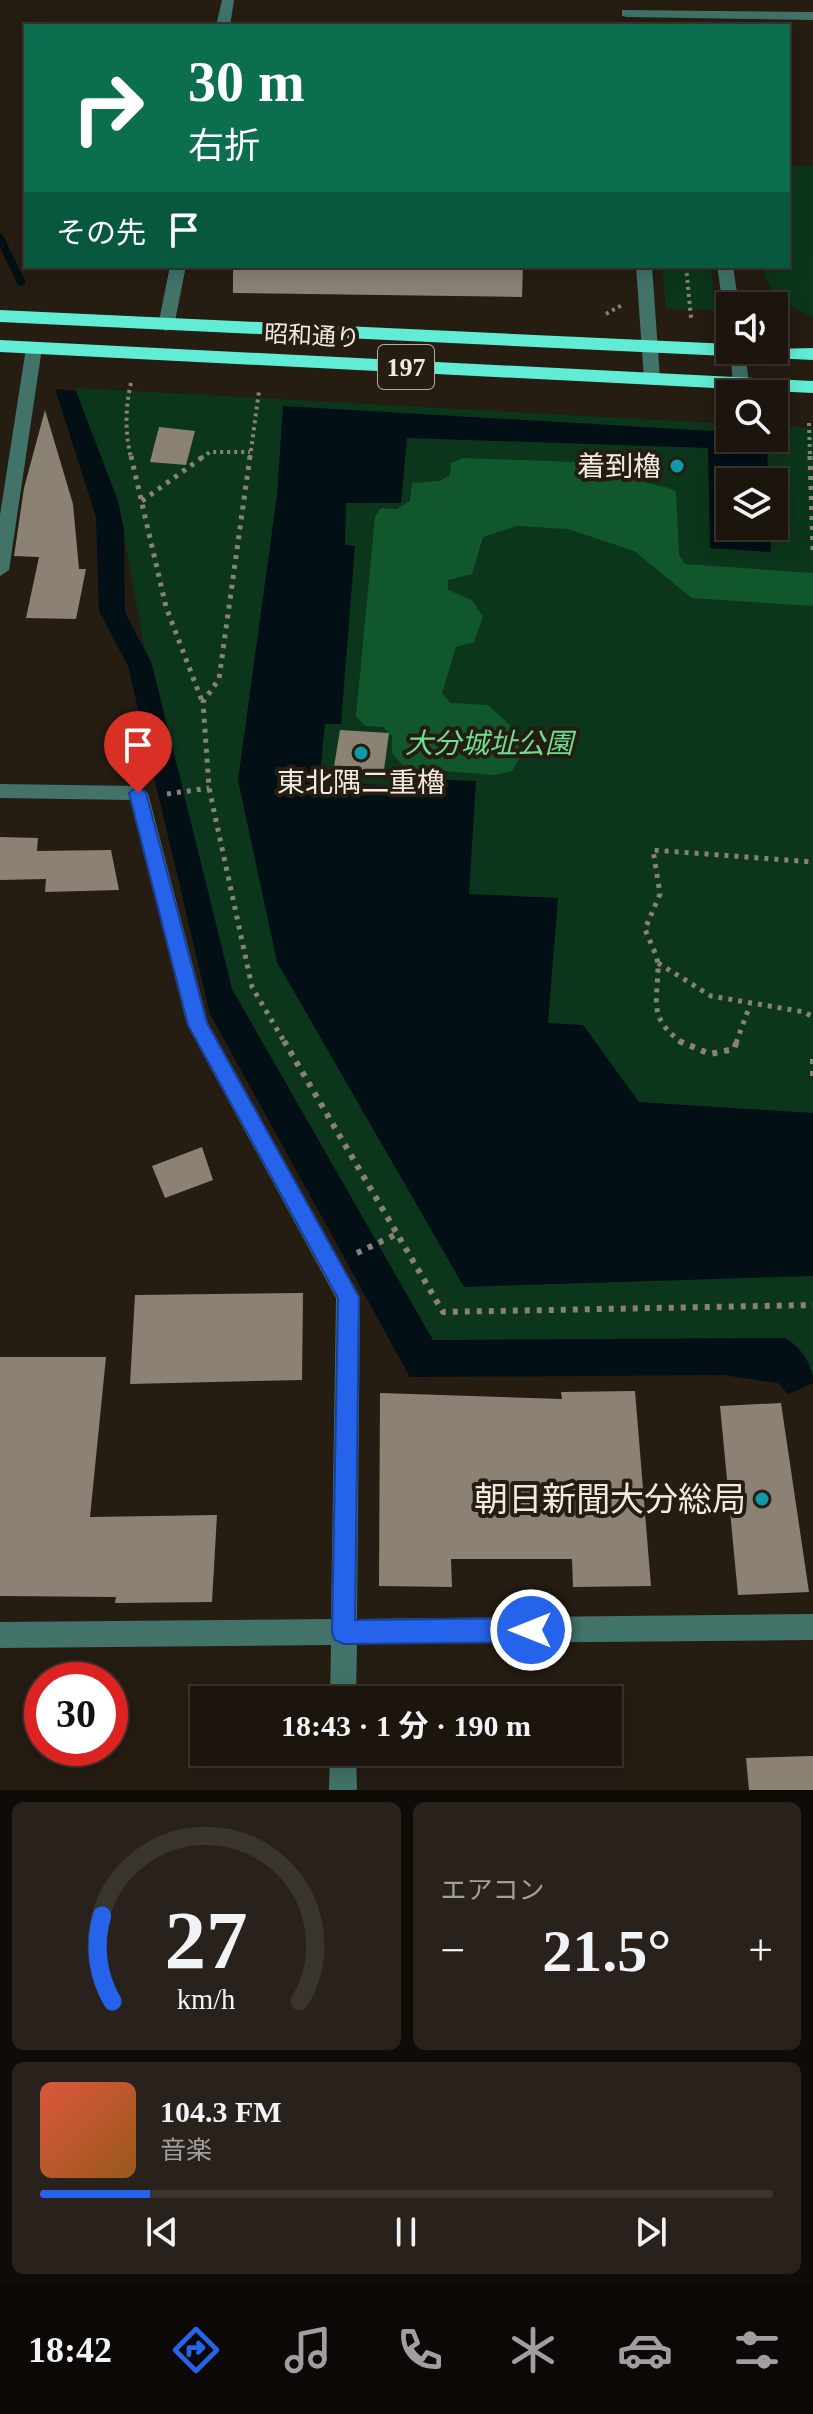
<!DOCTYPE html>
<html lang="ja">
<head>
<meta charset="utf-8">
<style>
	:root { --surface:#1c150e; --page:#29221c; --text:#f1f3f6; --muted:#a09f9e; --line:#3a342e; --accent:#2563eb }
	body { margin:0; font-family:"Times New Roman","Noto Sans JP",serif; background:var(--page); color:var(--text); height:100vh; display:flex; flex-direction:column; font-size:30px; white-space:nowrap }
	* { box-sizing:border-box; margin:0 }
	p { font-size:26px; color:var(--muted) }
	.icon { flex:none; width:44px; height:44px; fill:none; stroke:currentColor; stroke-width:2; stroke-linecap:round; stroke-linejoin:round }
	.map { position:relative; height:1790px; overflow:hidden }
	.sheet { display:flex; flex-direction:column; gap:12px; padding:12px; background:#0f0c08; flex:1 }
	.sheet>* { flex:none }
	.top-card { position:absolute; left:24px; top:24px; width:766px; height:244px; border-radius:0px; box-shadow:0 4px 20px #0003,0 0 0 2px var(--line); background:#0b6e4f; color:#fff; overflow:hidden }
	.controls { position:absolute; left:716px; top:292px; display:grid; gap:16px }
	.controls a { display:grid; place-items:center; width:72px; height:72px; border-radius:0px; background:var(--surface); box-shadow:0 4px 20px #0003,0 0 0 2px var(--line); font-size:40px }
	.speed { position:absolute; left:24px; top:1662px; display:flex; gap:16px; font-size:40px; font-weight:700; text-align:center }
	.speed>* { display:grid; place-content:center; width:104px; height:104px; border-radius:50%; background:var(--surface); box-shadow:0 4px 20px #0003,0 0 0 2px var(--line); line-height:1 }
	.speed .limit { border:12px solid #d22; background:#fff; color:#111 }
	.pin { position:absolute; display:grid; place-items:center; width:68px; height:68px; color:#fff; margin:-82px -34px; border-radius:50% 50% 50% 0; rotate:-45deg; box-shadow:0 0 8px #0007 }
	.pin .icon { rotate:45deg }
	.me { position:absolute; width:88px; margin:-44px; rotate:270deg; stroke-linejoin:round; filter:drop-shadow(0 0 6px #0008) }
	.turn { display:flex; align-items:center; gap:28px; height:168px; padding:0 32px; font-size:36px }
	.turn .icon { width:104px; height:104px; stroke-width:2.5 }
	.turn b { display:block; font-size:56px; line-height:68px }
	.then { display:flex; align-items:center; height:76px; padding:0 32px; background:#0003; gap:16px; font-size:30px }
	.big { font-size:60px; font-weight:700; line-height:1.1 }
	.sheet .tile { flex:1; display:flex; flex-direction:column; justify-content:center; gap:12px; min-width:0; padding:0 28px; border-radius:12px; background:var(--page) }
	.sheet .dial { align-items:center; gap:0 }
	.dial svg { height:208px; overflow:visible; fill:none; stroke:var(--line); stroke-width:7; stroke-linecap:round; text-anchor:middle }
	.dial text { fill:var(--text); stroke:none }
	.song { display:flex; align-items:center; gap:24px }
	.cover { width:96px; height:96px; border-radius:12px; background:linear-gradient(135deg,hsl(10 70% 55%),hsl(30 70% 35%)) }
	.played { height:8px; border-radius:4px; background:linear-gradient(90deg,var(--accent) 15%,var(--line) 15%) }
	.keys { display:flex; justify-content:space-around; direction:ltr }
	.heat { display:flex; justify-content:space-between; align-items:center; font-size:44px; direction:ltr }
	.sheet .tiles { flex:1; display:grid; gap:12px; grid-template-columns:1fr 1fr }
	.tile:last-child { grid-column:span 2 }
	.trip { position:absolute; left:190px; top:1686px; width:432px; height:80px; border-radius:0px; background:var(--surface); box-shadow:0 4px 20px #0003,0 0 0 2px var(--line); font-weight:700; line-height:80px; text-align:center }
	.tab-bar { display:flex; height:128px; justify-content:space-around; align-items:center; background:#0b0806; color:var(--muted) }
	.tab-bar .icon { width:56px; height:56px }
	.tab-bar .on { color:var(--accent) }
	.tab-bar b { font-size:36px; color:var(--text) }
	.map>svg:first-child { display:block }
	.green { fill:#0c361b; fill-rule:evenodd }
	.forest { fill:#10582b }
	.water { fill:#020f15 }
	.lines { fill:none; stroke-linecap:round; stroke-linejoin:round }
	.stream { stroke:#020f15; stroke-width:8 }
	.building { fill:#8b8274 }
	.path-far2 { stroke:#898179; stroke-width:4; stroke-dasharray:3 4; stroke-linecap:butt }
	.path-far1 { stroke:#898179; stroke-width:5; stroke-dasharray:4 6; stroke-linecap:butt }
	.path { stroke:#898179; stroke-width:6; stroke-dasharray:5 7; stroke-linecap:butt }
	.minor { fill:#417369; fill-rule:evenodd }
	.highway { fill:#61ecd5; fill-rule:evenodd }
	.route { fill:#2563eb; stroke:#184099; stroke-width:2 }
	.culture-dot { fill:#0f9aa8; stroke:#251c12; stroke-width:3 }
	.labels { text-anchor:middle; stroke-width:8; stroke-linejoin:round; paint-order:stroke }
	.far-street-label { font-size:24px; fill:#f0eae3; stroke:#251c12 }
	.shield { fill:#251c12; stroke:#b3aca4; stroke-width:2 }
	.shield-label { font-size:26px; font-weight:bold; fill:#f0eae3 }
	.poi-label { font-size:28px; fill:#f0eae3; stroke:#251c12; text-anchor:end }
	.park-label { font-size:28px; font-style:italic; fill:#6ddf8f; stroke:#251c12 }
	.near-poi-label { font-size:34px; fill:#f0eae3; stroke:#251c12; text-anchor:end }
</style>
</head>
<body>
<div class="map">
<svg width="813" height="1790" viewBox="0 0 813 1790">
	<rect width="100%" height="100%" fill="#251c12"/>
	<!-- green -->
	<g class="green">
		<path d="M788 166H813V317C789 306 767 293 762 266H788Z"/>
		<path d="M662 266H711L714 310 666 309Z"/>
		<path d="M77 388 730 424V438H774V426L813 428V1375L417 1365 208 1004 118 501 75 396ZM730 482H774V526H730Z"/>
	</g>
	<!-- forest -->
	<path class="forest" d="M464 458 630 464 638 470 639 479C651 487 665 484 676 492L679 555 685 564 813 573V606L692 598 634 551 568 529 517 526 483 537 472 574 448 580V590L472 600 483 617 474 642 456 647 442 693 450 703 488 705 513 728 521 756 512 771 495 775 405 768 392 753V736L383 727 365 726 356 716 375 517 381 508 397 509 410 501 412 483 440 481 450 475 451 463Z"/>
	<!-- water -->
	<g class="water">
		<path d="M55 389 76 391 118 501 124 530 125 612 152 664 232 989 433 1340 785 1338C801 1347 813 1364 813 1383L788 1394 778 1383 724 1375 410 1377 210 1014 128 666 99 611 96 517Z"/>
		<path d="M283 406 730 432V438H767L768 482H730V526H770L771 552 710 548 708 448 407 438 401 503H346L345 545 355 546 341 724H325L319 782 404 786 405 778 476 781 469 894 558 898 548 1023 583 1025 639 1102 813 1113V1276L464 1287 277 962 238 780 277 495Z"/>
	</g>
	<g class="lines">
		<!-- stream -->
		<path class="stream" d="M0 238 21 282"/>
	</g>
	<!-- building -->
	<g class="building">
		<path d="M233 266H523L522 297 233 293Z"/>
		<path d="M45 410 73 504 79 569H86L76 619 26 618 39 557 14 556 24 488Z"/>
		<path d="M159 427 195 431 186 465 150 462Z"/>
		<path d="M340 730 389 733 383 777 333 773Z"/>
		<path d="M0 837 38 838 37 851 111 850 119 890 45 892 46 879 0 880Z"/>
		<path d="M202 1147 213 1180 165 1198 152 1166Z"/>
		<path d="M303 1293 302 1380 130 1384 135 1295Z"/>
		<path d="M0 1357H106L90 1517 217 1515 212 1602 115 1603 116 1597 0 1596Z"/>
		<path d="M635 1391 651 1586 573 1587 572 1559H451L452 1587 379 1586 380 1393 562 1399 561 1392Z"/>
		<path d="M781 1403 809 1592 738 1595 720 1406Z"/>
		<path d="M813 1756V1790H749L746 1758Z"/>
	</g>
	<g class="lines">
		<!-- path-far2 -->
		<g class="path-far2">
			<path d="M686 266 691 318"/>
			<path d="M606 314 622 305"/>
			<path d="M131 383C125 408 125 433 131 458"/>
			<path d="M809 423 810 458"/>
			<path d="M201 458 210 452H250"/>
			<path d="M250 458 259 391"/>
		</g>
		<!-- path-far1 -->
		<g class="path-far1">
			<path d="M131 456 166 607 202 701"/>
			<path d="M250 456 219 679 203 702 209 788 252 987 285 1043"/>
			<path d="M810 456 813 550"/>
			<path d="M142 501 204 456"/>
			<path d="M167 794 209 788"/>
			<path d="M658 963 711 996 804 1012 813 1017"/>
			<path d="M682 1043C647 1016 658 1003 658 965 657 954 649 940 645 929L660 894 653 850 813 862"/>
			<path d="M736 1043 750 1005"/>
		</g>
		<!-- path -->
		<g class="path">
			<path d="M284 1041 443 1312 813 1305"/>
			<path d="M679 1041 710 1054 734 1049 737 1041"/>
			<path d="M813 1059V1080"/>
			<path d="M357 1253 397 1234"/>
		</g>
		<!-- minor -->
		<g class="minor">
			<path d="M222 0H234L230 26H216Z"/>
			<path d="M622 10 813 12V20L627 17 622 16Z"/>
			<path d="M170 266H186L174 326 166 331 158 326Z"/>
			<path d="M636 266H652L660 379 652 384 644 379Z"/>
			<path d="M717 266H733L739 306H730V311L723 306Z"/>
			<path d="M34 343 42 348 9 570 0 576V515L26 348Z"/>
			<path d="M730 349 745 350 749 384 747 388 741 389 733 384Z"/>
			<path d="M0 784 138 786 148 793 208 1023 360 1297 357 1619 813 1614V1640L357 1644 356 1700H330L331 1645 0 1648V1622L331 1619 336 1298 187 1025 130 800 0 798Z"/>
			<path d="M330 1752H356L357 1790H329Z"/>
		</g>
		<!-- highway -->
		<g class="highway">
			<path d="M0 310 730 344V350L813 348V360L0 322Z"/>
			<path d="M0 340 813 381V393L0 352Z"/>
		</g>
	</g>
	<!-- route -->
	<path class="route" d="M138 786 146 793 207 1023 359 1297 355 1620 531 1618 540 1622 543 1630 540 1638 531 1642 344 1644 335 1640 332 1632 338 1298 188 1025 129 793Z"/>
	<!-- markers -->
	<g class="culture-dot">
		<circle cx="677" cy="466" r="8"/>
		<circle cx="361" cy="753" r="8"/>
		<circle cx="762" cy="1499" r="8"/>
	</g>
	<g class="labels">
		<!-- far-street labels -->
		<g class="far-street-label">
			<text transform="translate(312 336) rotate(3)" y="8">昭和通り</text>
		</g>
		<!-- shield labels -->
		<rect class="shield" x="378" y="345" width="56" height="44" rx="6"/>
		<g class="shield-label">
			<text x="406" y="376">197</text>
		</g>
		<!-- poi labels -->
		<g class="poi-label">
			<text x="661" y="476">着到櫓</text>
			<text x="361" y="792" text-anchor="middle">東北隅二重櫓</text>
		</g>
		<!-- park labels -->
		<g class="park-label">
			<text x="489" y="753">大分城址公園</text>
		</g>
		<!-- near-poi labels -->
		<g class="near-poi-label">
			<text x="746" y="1511">朝日新聞大分総局</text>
		</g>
	</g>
</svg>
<div class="controls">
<a><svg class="icon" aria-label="sound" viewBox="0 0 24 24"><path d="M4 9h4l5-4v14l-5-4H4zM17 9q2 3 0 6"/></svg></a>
<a><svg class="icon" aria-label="search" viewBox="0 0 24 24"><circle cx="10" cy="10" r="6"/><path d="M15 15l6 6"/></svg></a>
<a><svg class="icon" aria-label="layers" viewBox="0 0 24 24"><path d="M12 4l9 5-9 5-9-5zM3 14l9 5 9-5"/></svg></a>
</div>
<div class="speed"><div class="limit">30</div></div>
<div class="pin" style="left:138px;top:793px;background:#d93025"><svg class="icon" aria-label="arrive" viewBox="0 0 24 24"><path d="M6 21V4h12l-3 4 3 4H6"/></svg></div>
<svg class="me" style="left:531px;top:1630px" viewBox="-20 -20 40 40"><circle r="17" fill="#2563eb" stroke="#fff" stroke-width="3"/><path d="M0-11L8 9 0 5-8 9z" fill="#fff"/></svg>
<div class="trip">18:43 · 1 分 · 190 m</div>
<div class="top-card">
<div class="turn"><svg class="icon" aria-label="right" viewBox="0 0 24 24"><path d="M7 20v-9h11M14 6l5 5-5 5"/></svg><div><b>30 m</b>右折</div></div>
<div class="then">その先<svg class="icon" aria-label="arrive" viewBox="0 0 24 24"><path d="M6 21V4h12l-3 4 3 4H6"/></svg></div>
</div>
</div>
<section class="sheet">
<div class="tiles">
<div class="tile dial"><svg viewBox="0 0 100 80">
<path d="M14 69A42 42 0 1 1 86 69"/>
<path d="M14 69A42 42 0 0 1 10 36" stroke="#2563eb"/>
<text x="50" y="56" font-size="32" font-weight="700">27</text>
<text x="50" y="72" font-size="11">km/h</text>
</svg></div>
<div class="tile"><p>エアコン</p>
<div class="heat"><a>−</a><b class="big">21.5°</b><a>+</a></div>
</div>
<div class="tile">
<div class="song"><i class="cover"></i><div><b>104.3 FM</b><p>音楽</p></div></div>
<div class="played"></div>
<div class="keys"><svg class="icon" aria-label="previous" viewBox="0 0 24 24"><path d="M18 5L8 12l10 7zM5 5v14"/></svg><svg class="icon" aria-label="pause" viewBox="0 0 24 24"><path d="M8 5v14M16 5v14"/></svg><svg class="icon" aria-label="next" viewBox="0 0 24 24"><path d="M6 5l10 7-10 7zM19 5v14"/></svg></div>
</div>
</div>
</section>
<nav class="tab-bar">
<b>18:42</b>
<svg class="icon on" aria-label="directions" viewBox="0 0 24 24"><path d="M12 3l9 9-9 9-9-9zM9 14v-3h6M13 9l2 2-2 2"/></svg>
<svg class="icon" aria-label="music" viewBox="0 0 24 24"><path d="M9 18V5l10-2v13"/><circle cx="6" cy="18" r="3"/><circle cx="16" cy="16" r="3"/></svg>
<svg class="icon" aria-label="phone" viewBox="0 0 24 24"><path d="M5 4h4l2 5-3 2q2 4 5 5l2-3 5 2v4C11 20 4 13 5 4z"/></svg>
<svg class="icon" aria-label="climate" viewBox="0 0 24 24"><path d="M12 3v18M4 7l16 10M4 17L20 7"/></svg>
<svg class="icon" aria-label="car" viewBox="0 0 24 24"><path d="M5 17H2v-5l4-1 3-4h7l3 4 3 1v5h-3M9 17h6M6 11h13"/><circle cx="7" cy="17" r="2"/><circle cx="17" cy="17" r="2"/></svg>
<svg class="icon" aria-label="filters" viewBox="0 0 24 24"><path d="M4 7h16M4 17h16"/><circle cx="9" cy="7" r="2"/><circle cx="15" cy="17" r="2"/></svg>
</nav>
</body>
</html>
